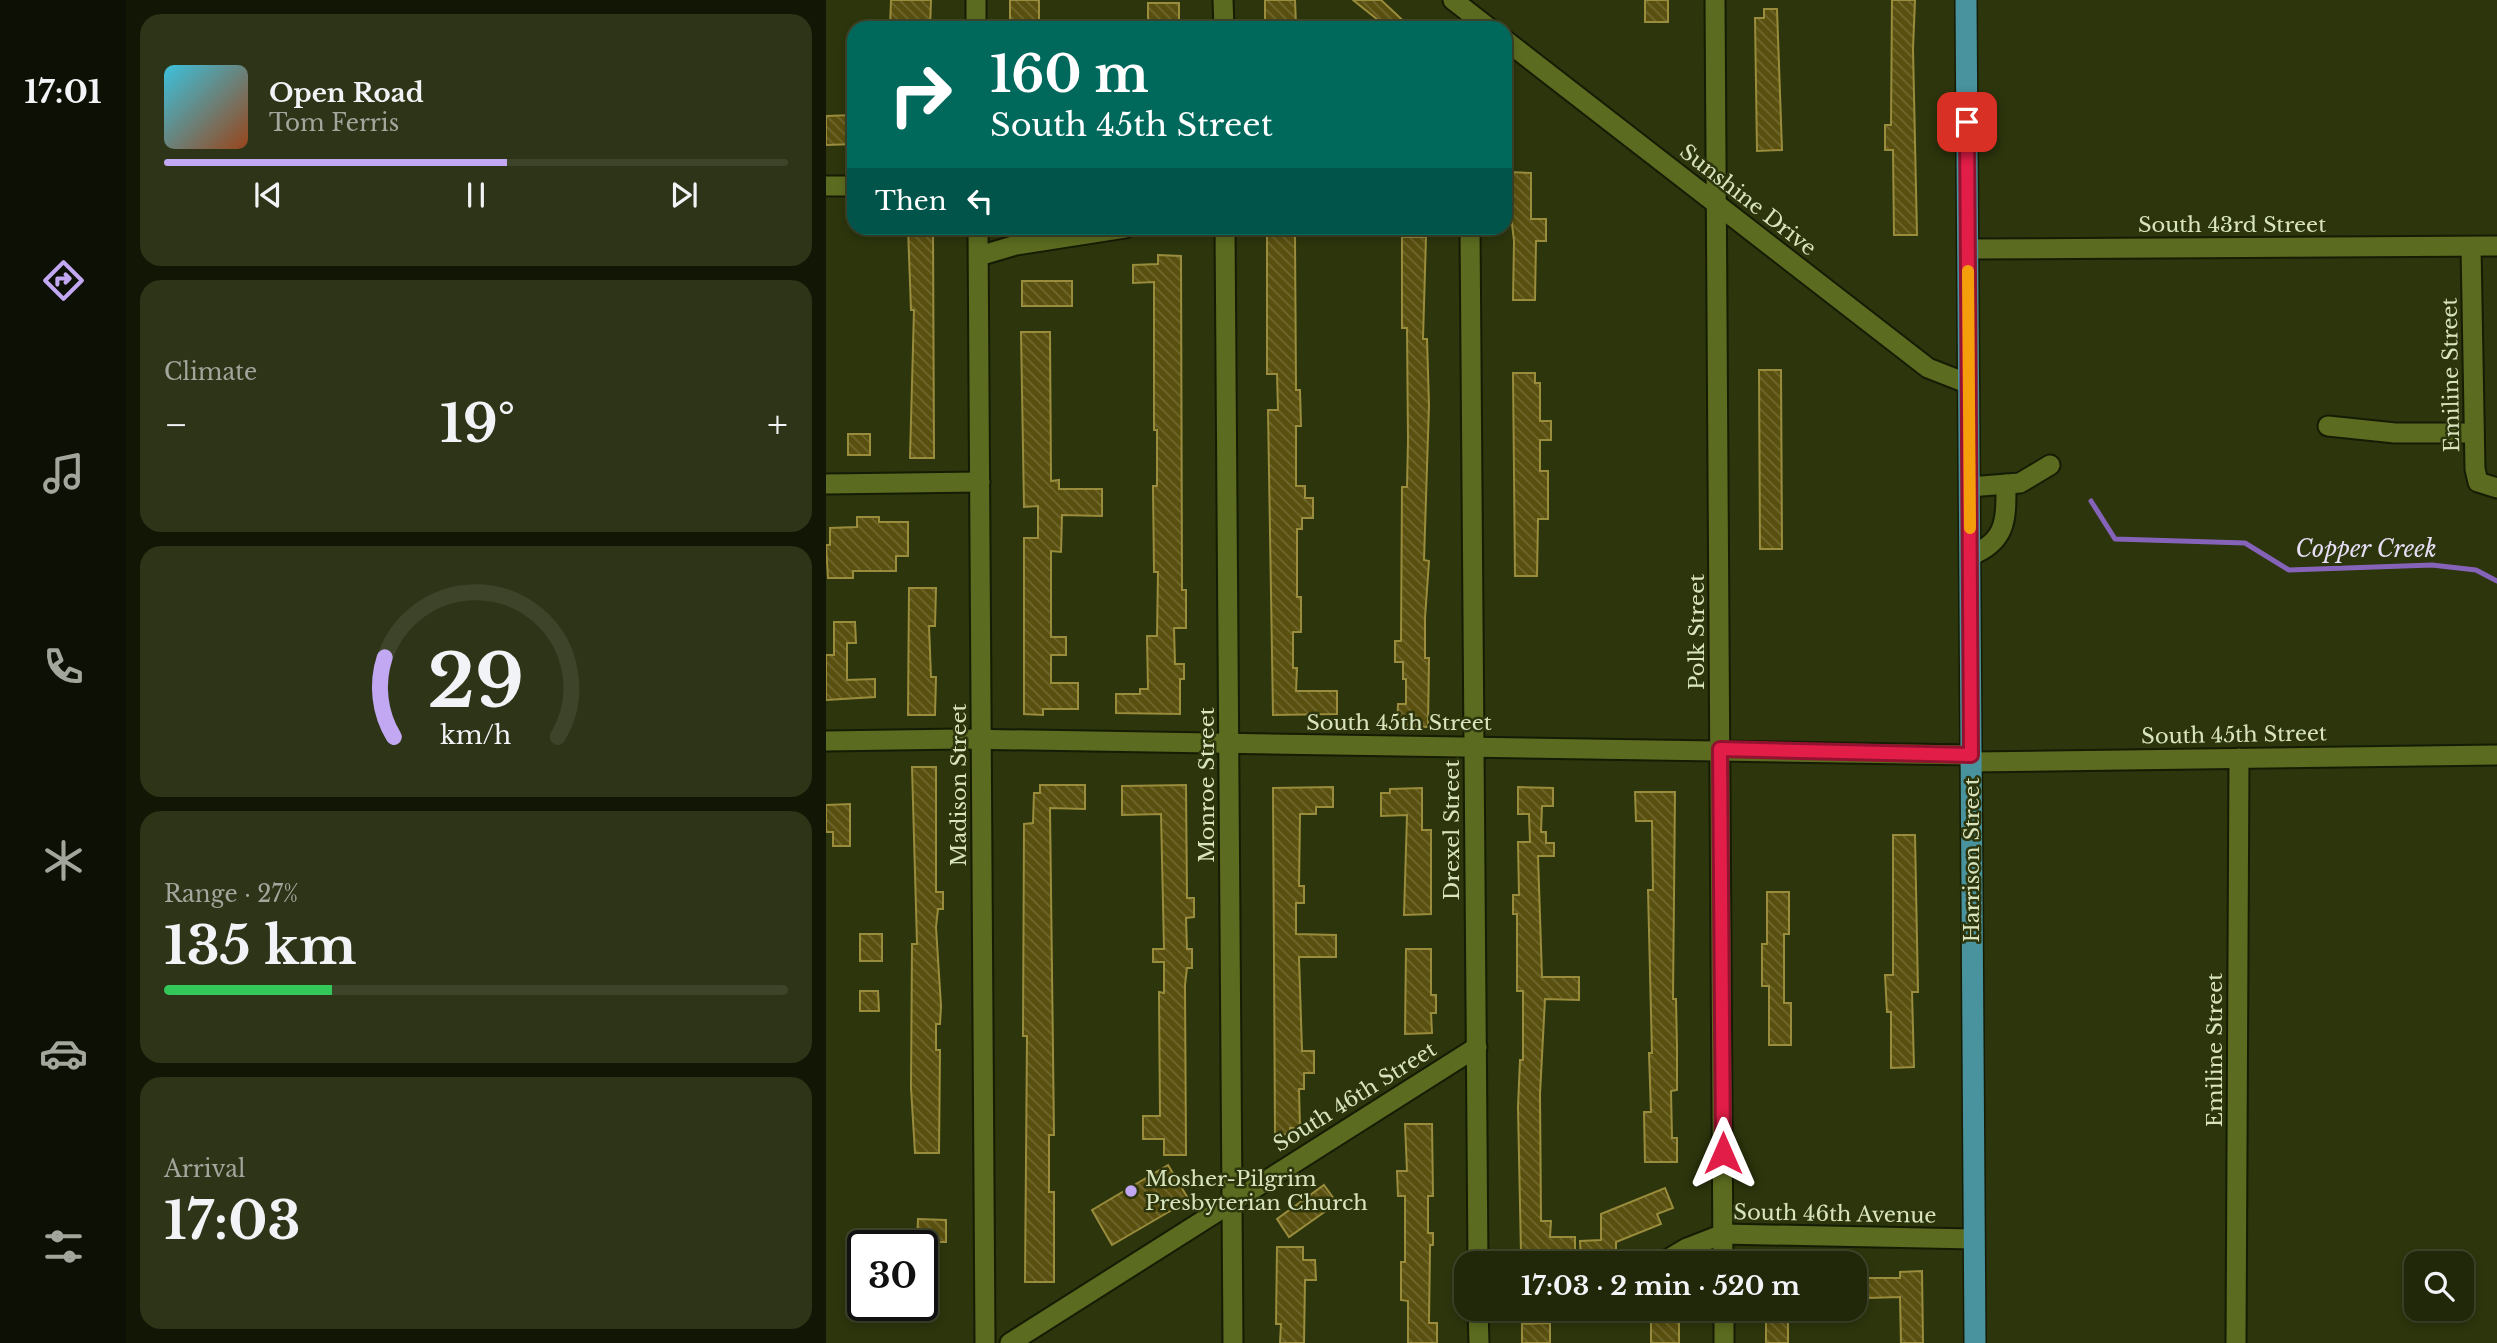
<!DOCTYPE html>
<html lang="en">
<head>
<meta charset="utf-8">
<style>
	:root { --surface:#212809; --page:#2d3417; --text:#f1f3f6; --muted:#a2a69c; --line:#3e442a; --accent:#c2a7f2 }
	body { margin:0; font-family:"Libre Baskerville",serif; background:var(--page); color:var(--text); height:100vh; display:flex; flex-direction:column; font-size:26px; white-space:nowrap }
	* { box-sizing:border-box; margin:0 }
	p { font-size:23px; color:var(--muted) }
	.icon { flex:none; width:38px; height:38px; fill:none; stroke:currentColor; stroke-width:2; stroke-linecap:round; stroke-linejoin:round }
	.map { position:relative; flex:1; overflow:hidden }
	.details { display:flex; flex-direction:column; gap:14px; padding:14px; background:#121605; width:700px }
	.details>* { flex:none }
	.guide { position:absolute; left:21px; top:21px; width:665px; height:214px; border-radius:21px; box-shadow:0 4px 10px #0003,0 0 0 2px var(--line); background:#00695c; color:#fff; overflow:hidden }
	.buttons { position:absolute; left:1578px; top:1251px; display:grid; gap:14px }
	.buttons a { display:grid; place-items:center; width:70px; height:70px; border-radius:14px; background:var(--surface); box-shadow:0 4px 10px #0003,0 0 0 2px var(--line); font-size:35px }
	.speed { position:absolute; left:21px; top:1230px; display:flex; gap:14px; font-size:35px; font-weight:700; text-align:center }
	.speed>* { display:grid; place-content:center; width:91px; height:91px; border-radius:50%; background:var(--surface); box-shadow:0 4px 10px #0003,0 0 0 2px var(--line); line-height:1 }
	.speed .limit { border:4px solid #111; border-radius:10px; background:#fff; color:#111 }
	.pin { position:absolute; display:grid; place-items:center; width:60px; height:60px; color:#fff; margin:-30px; border-radius:14px; box-shadow:0 4px 10px #0006 }
	.me { position:absolute; width:77px; margin:-38px; rotate:0deg; stroke-linejoin:round; filter:drop-shadow(0 0 5px #0008) }
	.turn { display:flex; align-items:center; gap:24px; height:147px; padding:0 28px; font-size:32px }
	.turn .icon { width:91px; height:91px; stroke-width:2.5 }
	.turn b { display:block; font-size:49px; line-height:60px }
	.then { display:flex; align-items:center; height:66px; padding:0 28px; background:#0003; gap:14px; font-size:26px }
	.big { font-size:52px; font-weight:700; line-height:1.1 }
	.details .widget { flex:1; display:flex; flex-direction:column; justify-content:center; gap:10px; min-width:0; padding:0 24px; border-radius:21px; background:var(--page) }
	.details .dial { align-items:center; gap:0 }
	.dial svg { height:182px; overflow:visible; fill:none; stroke:var(--line); stroke-width:7; stroke-linecap:round; text-anchor:middle }
	.dial text { fill:var(--text); stroke:none }
	.song { display:flex; align-items:center; gap:21px }
	.cover { width:84px; height:84px; border-radius:10px; background:linear-gradient(135deg,hsl(190 70% 55%),hsl(20 70% 35%)) }
	.played { height:7px; border-radius:4px; background:linear-gradient(90deg,var(--accent) 55%,var(--line) 55%) }
	.keys { display:flex; justify-content:space-around; direction:ltr }
	.heat { display:flex; justify-content:space-between; align-items:center; font-size:38px; direction:ltr }
	.charge { height:10px; border-radius:5px; background:linear-gradient(90deg,#34c759 27%,var(--line) 0) }
	.trip { position:absolute; left:628px; top:1251px; width:413px; height:70px; border-radius:21px; background:var(--surface); box-shadow:0 4px 10px #0003,0 0 0 2px var(--line); font-weight:700; line-height:70px; text-align:center }
	main { display:flex; flex:1; min-height:0 }
	.menu { display:flex; flex-direction:column; width:126px; justify-content:space-around; align-items:center; background:#0d1004; color:var(--muted) }
	.menu .icon { width:49px; height:49px }
	.menu .active { color:var(--accent) }
	.menu b { font-size:32px; color:var(--text) }
	.map>svg:first-child { display:block }
	.lines { fill:none; stroke-linecap:round; stroke-linejoin:round }
	.stream { stroke:#8563b9; stroke-width:5 }
	.building { fill:url(#building-back-hatch); stroke:#998c3c; stroke-width:2 }
	.minor-casing { stroke:#161b04; stroke-width:23 }
	.major-casing { stroke:#161b04; stroke-width:24 }
	.minor { stroke:#5b6b1f; stroke-width:19 }
	.major { stroke:#48939e; stroke-width:21 }
	.route-casing { stroke:#92132f; stroke-width:18 }
	.route { stroke:#e11d48; stroke-width:12 }
	.slow { stroke:#f59e0b; stroke-width:12 }
	.poi-dot { fill:#c2a7f2; stroke:#2c350c; stroke-width:2.5 }
	.labels { text-anchor:middle; stroke-width:5; stroke-linejoin:round; paint-order:stroke }
	.street-label { font-size:21px; fill:#d9e4be; stroke:#2c350c }
	.poi-label { font-size:21px; fill:#d9e4be; stroke:#2c350c; text-anchor:start }
	.water-label { font-size:23px; font-style:italic; fill:#e6def5; stroke:#2c350c }
</style>
</head>
<body>
<main>
<nav class="menu">
<b>17:01</b>
<svg class="icon active" aria-label="directions" viewBox="0 0 24 24"><path d="M12 3l9 9-9 9-9-9zM9 14v-3h6M13 9l2 2-2 2"/></svg>
<svg class="icon" aria-label="music" viewBox="0 0 24 24"><path d="M9 18V5l10-2v13"/><circle cx="6" cy="18" r="3"/><circle cx="16" cy="16" r="3"/></svg>
<svg class="icon" aria-label="phone" viewBox="0 0 24 24"><path d="M5 4h4l2 5-3 2q2 4 5 5l2-3 5 2v4C11 20 4 13 5 4z"/></svg>
<svg class="icon" aria-label="climate" viewBox="0 0 24 24"><path d="M12 3v18M4 7l16 10M4 17L20 7"/></svg>
<svg class="icon" aria-label="car" viewBox="0 0 24 24"><path d="M5 17H2v-5l4-1 3-4h7l3 4 3 1v5h-3M9 17h6M6 11h13"/><circle cx="7" cy="17" r="2"/><circle cx="17" cy="17" r="2"/></svg>
<svg class="icon" aria-label="filters" viewBox="0 0 24 24"><path d="M4 7h16M4 17h16"/><circle cx="9" cy="7" r="2"/><circle cx="15" cy="17" r="2"/></svg>
</nav>
<section class="details">
<div class="widget">
<div class="song"><i class="cover"></i><div><b>Open Road</b><p>Tom Ferris</p></div></div>
<div class="played"></div>
<div class="keys"><svg class="icon" aria-label="previous" viewBox="0 0 24 24"><path d="M18 5L8 12l10 7zM5 5v14"/></svg><svg class="icon" aria-label="pause" viewBox="0 0 24 24"><path d="M8 5v14M16 5v14"/></svg><svg class="icon" aria-label="next" viewBox="0 0 24 24"><path d="M6 5l10 7-10 7zM19 5v14"/></svg></div>
</div>
<div class="widget"><p>Climate</p>
<div class="heat"><a>−</a><b class="big">19°</b><a>+</a></div>
</div>
<div class="widget dial"><svg viewBox="0 0 100 80">
<path d="M14 69A42 42 0 1 1 86 69"/>
<path d="M14 69A42 42 0 0 1 10 34" stroke="#c2a7f2"/>
<text x="50" y="56" font-size="32" font-weight="700">29</text>
<text x="50" y="72" font-size="11">km/h</text>
</svg></div>
<div class="widget"><p>Range · 27%</p><b class="big">135 km</b><div class="charge"></div></div>
<div class="widget"><p>Arrival</p><b class="big">17:03</b></div>
</section>
<div class="map">
<svg width="1671" height="1343" viewBox="0 0 1671 1343">
	<defs>
		<pattern id="building-back-hatch" width="6" height="6" patternUnits="userSpaceOnUse" patternTransform="scale(1.75)"><rect width="6" height="6" fill="#594f0e"/><path d="M-1 5l2 2M0 0l6 6M5-1l2 2" fill="none" stroke="#70682f"/></pattern>
	</defs>
	<rect width="100%" height="100%" fill="#2c350c"/>
	<g class="lines">
		<!-- stream -->
		<path class="stream" d="M1265 501 1289 539 1419 543 1463 570 1606 565 1650 570 1671 581"/>
	</g>
	<!-- building -->
	<g class="building">
		<path d="M65 0H105L104 28H64Z"/>
		<rect x="184" y="0" width="29" height="24"/>
		<path d="M439 0H469L470 25 439 26Z"/>
		<path d="M527 0H555L585 28H562Z"/>
		<rect x="819" y="0" width="23" height="22"/>
		<path d="M1066 0H1089L1087 49 1091 235H1068L1067 150H1059V125H1065Z"/>
		<rect x="322" y="3" width="31" height="25"/>
		<path d="M938 9H951L956 150 931 151 929 18H938Z"/>
		<path d="M28 115V144L0 145V116Z"/>
		<path d="M682 172 705 173V219H720V241H710L709 300H687L688 241 684 207H681Z"/>
		<path d="M82 228H107L108 458H84L88 310H85Z"/>
		<path d="M441 234H469L470 390H474L475 426H470V486H479V498H487V518H476V529H471V597H475V632H467V668H471L470 691H511V714L447 715 442 410H452L451 374H441Z"/>
		<path d="M576 237H600L597 339H601L603 405 598 560 603 561 599 618V658H603L602 727 571 726 572 704H580V679H577V662H569V641H575L576 487H581L582 440 581 328H576Z"/>
		<path d="M332 255 355 256 356 590H360V628H348L349 664H358V679H354V714L290 713V694H314V689H322L321 636H331L332 572H328L327 486H331V430H328V282L307 283V265L332 264Z"/>
		<rect x="196" y="281" width="50" height="25"/>
		<path d="M195 332H224L225 481 233 480V489H276V516L236 515 235 552 225 551V637H240V655H225V683H252V709H217V715L198 714V538H212V506L198 507Z"/>
		<path d="M933 370H955L956 549H934Z"/>
		<path d="M687 373H709V383H714V421H725V440H714V471H722V519H712L711 576H689Z"/>
		<rect x="22" y="434" width="22" height="21"/>
		<path d="M31 517H53V522H82V556H70V571H27V578H2L0 545H4V528L31 527Z"/>
		<path d="M83 588H110L109 626H103L105 677H110L109 715H82Z"/>
		<path d="M8 622H29L30 643H21V680L49 679V697L0 700V655H8Z"/>
		<path d="M86 767H110V892H117V909H112L110 927 115 1006 114 1024H110V1050H114L113 1153H89L85 1088 86 944H91Z"/>
		<path d="M214 785H259V809L224 808 228 1135H223V1192H228V1282H199L201 1036H197L198 824 207 823 208 793H214Z"/>
		<path d="M360 785 361 898H368V917L360 918 361 949H366V968H361L359 985 360 1155H338V1139H317V1116H334L333 992 338 993V962H327V949H338L335 814 296 815V786Z"/>
		<path d="M507 787V807H490V814H474L473 886H478V903H470V934L510 935V957H473L476 1051H488V1073H478V1089H473L474 1128H464V1134L449 1135 447 788Z"/>
		<path d="M692 787 727 788V806H716L715 832H720V843H728V856H712L716 977H753V1000L719 999 714 1094 715 1221H725L724 1237H749V1253H695L692 1107 694 1060H697V991H691V914H687V895H693L692 842H704L703 814H692Z"/>
		<path d="M596 788V830H605V914L578 915 581 815 555 816V793H564V789Z"/>
		<path d="M809 792H849L847 999H850L851 1047V1090L845 1091 846 1138H851V1162H819L818 1112H825L823 1053H826L822 890H827L826 821H810Z"/>
		<path d="M24 804V846H7V832H0V805Z"/>
		<path d="M1067 835H1089L1092 992H1086L1088 1067 1065 1068V1012H1061L1059 975H1067Z"/>
		<path d="M941 892H963V934H958V1003H965V1045H943V986H936V944H941Z"/>
		<rect x="34" y="934" width="22" height="27"/>
		<path d="M580 949H605V995H610V1013H605L606 1033 579 1034Z"/>
		<path d="M34 991H52L53 1011H34Z"/>
		<path d="M579 1124H606L607 1196H602V1233H607V1245H604L603 1323H611V1343H582V1301L575 1300V1262H579V1196H572L571 1171H581Z"/>
		<path d="M342 1165 363 1200 286 1245 266 1210Z"/>
		<path d="M498 1185 511 1203 463 1237 451 1219Z"/>
		<path d="M839 1188 847 1208 831 1214 835 1224 790 1242V1256H773V1261H755L754 1241 775 1240V1214Z"/>
		<path d="M92 1219 120 1220V1242H91Z"/>
		<path d="M451 1247H477V1260H489L490 1280H479L478 1343H454L455 1324H450Z"/>
		<path d="M1096 1271 1097 1343H1075L1074 1297 1042 1298V1278H1074V1272Z"/>
		<rect x="825" y="1309" width="28" height="34"/>
		<rect x="940" y="1321" width="22" height="22"/>
		<path d="M724 1323V1343H696V1324Z"/>
	</g>
	<g class="lines">
		<!-- minor casing -->
		<g class="minor-casing">
			<g id="minor">
				<path d="M150 0V28"/>
				<path d="M397 0 398 28"/>
				<path d="M627 0 663 28"/>
				<path d="M889 0 897 1264"/>
				<path d="M679 40 1102 368 1143 384"/>
				<path d="M0 186H28"/>
				<path d="M152 228 159 1343"/>
				<path d="M399 228 407 1343"/>
				<path d="M644 228 652 1264"/>
				<path d="M1645 247 1649 469 1652 482 1671 488"/>
				<path d="M1142 249 1671 246"/>
				<path d="M153 256 190 245 299 228"/>
				<path d="M1502 426 1569 433H1648"/>
				<path d="M0 484 154 482"/>
				<path d="M1143 487 1194 483 1224 465"/>
				<path d="M1144 556C1181 541 1180 520 1180 484"/>
				<path d="M0 741 135 739 1145 755"/>
				<path d="M1145 762 1671 755"/>
				<path d="M834 1264 861 1248 897 1234 1148 1239"/>
				<path d="M652 1309 653 1343"/>
				<path d="M898 1309V1343"/>
				<path d="M184 1343 651 1047"/>
				<path d="M1410 1343 1413 758"/>
			</g>
		</g>
		<!-- major casing -->
		<g class="major-casing">
			<path id="major" d="M1140 0 1149 1343"/>
		</g>
		<!-- minor -->
		<use href="#minor" class="minor"/>
		<!-- major -->
		<use href="#major" class="major"/>
	</g>
	<g class="lines">
		<!-- route casing -->
		<g class="route-casing">
			<path id="route" d="M897 1153 894 749 1145 755 1141 122"/>
		</g>
		<!-- route -->
		<use href="#route" class="route"/>
		<!-- slow -->
		<path class="slow" d="M1142 271 1144 528"/>
	</g>
	<!-- markers -->
	<circle class="poi-dot" cx="305" cy="1191" r="7"/>
	<g class="labels">
		<!-- street labels -->
		<g class="street-label">
			<text transform="translate(922 200) rotate(38)" y="7">Sunshine Drive</text>
			<text x="1406" y="232">South 43rd Street</text>
			<text transform="translate(1625 375) rotate(-91)" y="7">Emiline Street</text>
			<text transform="translate(871 632) rotate(-90)" y="7">Polk Street</text>
			<text x="573" y="730">South 45th Street</text>
			<text transform="translate(1408 735) rotate(-1)" y="7">South 45th Street</text>
			<text transform="translate(133 785) rotate(-90)" y="7">Madison Street</text>
			<text transform="translate(381 785) rotate(-90)" y="7">Monroe Street</text>
			<text transform="translate(626 830) rotate(-90)" y="7">Drexel Street</text>
			<text transform="translate(1146 860) rotate(-90)" y="7">Harrison Street</text>
			<text transform="translate(1389 1050) rotate(-90)" y="7">Emiline Street</text>
			<text transform="translate(529 1097) rotate(-32)" y="7">South 46th Street</text>
			<text transform="translate(1009 1214) rotate(1)" y="7">South 46th Avenue</text>
		</g>
		<!-- poi labels -->
		<g class="poi-label">
			<text x="319" y="1186">Mosher-Pilgrim<tspan x="319" dy="24">Presbyterian Church</tspan></text>
		</g>
		<!-- water labels -->
		<g class="water-label">
			<text x="1540" y="557">Copper Creek</text>
		</g>
	</g>
</svg>
<div class="buttons">
<a><svg class="icon" aria-label="search" viewBox="0 0 24 24"><circle cx="10" cy="10" r="6"/><path d="M15 15l6 6"/></svg></a>
</div>
<div class="speed"><div class="limit">30</div></div>
<div class="pin" style="left:1141px;top:122px;background:#d93025"><svg class="icon" aria-label="arrive" viewBox="0 0 24 24"><path d="M6 21V4h12l-3 4 3 4H6"/></svg></div>
<svg class="me" style="left:897px;top:1153px" viewBox="-20 -20 40 40"><path d="M0-17L14 15 0 8-14 15z" fill="#e11d48" stroke="#fff" stroke-width="4"/></svg>
<div class="trip">17:03 · 2 min · 520 m</div>
<div class="guide">
<div class="turn"><svg class="icon" aria-label="right" viewBox="0 0 24 24"><path d="M7 20v-9h11M14 6l5 5-5 5"/></svg><div><b>160 m</b>South 45th Street</div></div>
<div class="then">Then<svg class="icon" aria-label="left" viewBox="0 0 24 24"><path d="M17 20v-9H6M10 6l-5 5 5 5"/></svg></div>
</div>
</div>
</main>
</body>
</html>
